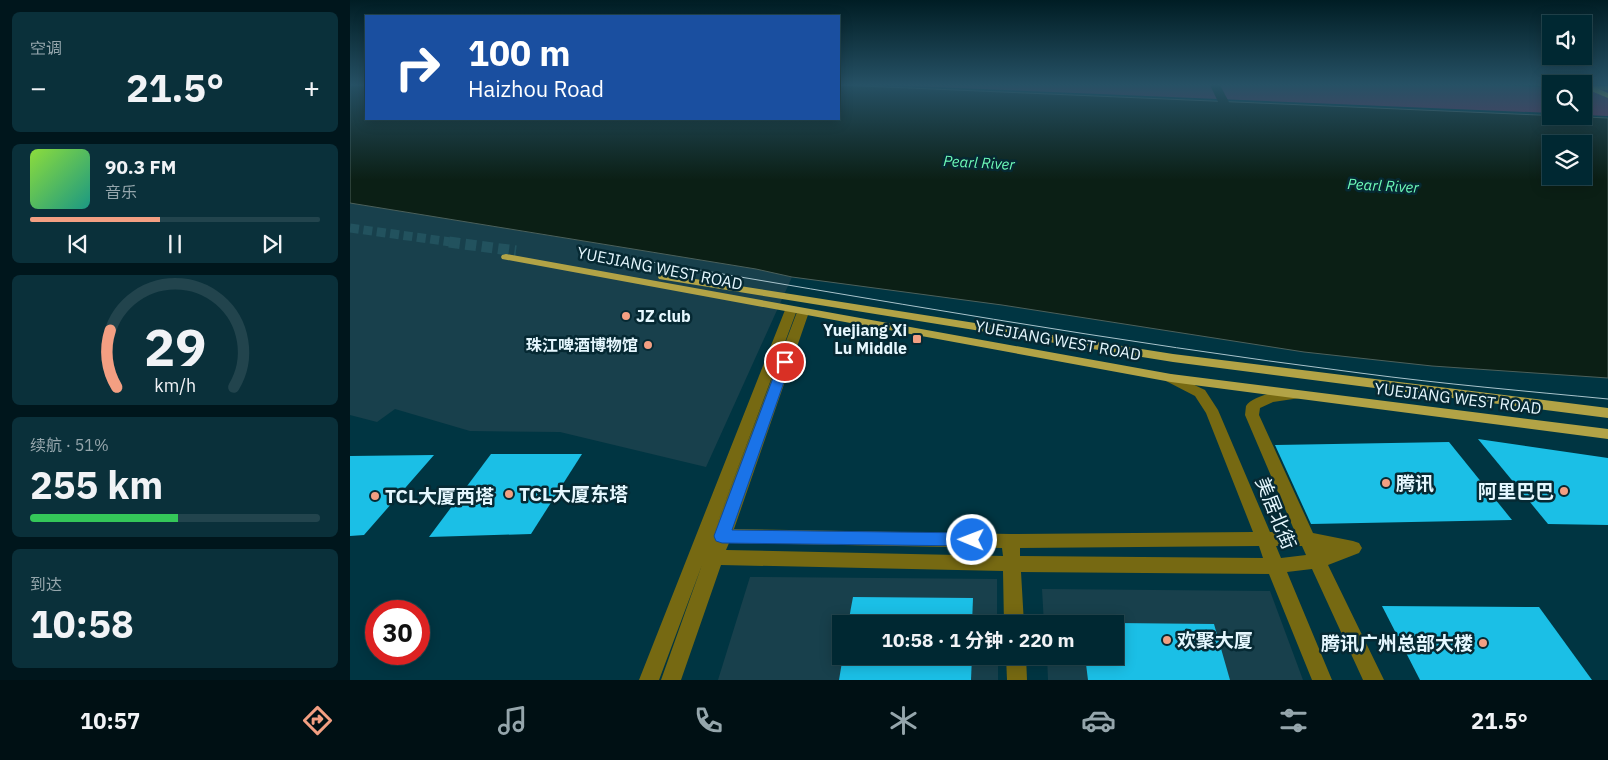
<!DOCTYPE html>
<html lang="zh">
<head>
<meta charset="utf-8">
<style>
	:root { --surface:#002832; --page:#0a303a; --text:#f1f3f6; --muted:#95a6ac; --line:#22444d; --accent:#f39f82 }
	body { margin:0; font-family:"IBM Plex Sans","Noto Sans SC",sans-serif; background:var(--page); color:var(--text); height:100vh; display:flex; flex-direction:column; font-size:19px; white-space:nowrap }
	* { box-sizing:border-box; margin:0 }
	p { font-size:16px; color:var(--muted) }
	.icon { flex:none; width:28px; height:28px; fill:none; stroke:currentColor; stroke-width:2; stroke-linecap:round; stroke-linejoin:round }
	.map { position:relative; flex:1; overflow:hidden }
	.drawer { display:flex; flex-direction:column; gap:12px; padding:12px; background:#00161c; width:350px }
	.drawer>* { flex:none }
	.hud { position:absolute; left:15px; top:15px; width:475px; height:105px; border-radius:0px; box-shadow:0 2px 12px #0003,0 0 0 1px var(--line); background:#1a4fa0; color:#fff; overflow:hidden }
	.controls { position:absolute; left:1192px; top:15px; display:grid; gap:10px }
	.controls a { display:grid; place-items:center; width:50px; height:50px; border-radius:0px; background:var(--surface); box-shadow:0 2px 12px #0003,0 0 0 1px var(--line); font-size:25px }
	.speed { position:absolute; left:15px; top:600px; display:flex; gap:10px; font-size:25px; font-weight:700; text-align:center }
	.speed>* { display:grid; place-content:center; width:65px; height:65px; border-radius:50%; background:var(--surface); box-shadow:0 2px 12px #0003,0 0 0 1px var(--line); line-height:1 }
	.speed .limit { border:8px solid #d22; background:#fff; color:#111 }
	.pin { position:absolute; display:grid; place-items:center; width:42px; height:42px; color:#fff; margin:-21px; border:2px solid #fff; border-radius:50%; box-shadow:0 1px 5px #0007 }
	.me { position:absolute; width:55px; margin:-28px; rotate:271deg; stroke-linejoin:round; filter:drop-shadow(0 0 4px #0008) }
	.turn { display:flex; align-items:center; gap:18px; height:105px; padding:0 20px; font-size:22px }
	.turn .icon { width:65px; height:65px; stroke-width:2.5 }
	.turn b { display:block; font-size:35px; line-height:42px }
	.big { font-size:38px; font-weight:700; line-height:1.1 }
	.drawer .widget { flex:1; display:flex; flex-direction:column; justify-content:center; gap:8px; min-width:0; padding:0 18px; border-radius:8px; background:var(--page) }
	.drawer .dial { align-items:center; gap:0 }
	.dial svg { height:130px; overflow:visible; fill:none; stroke:var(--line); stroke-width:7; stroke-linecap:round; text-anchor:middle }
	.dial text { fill:var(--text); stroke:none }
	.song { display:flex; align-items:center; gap:15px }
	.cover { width:60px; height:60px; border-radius:8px; background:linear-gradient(135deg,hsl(90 70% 55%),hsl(170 70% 35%)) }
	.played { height:5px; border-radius:2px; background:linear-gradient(90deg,var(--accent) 45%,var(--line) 45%) }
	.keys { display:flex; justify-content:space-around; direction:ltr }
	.heat { display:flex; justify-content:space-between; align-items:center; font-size:28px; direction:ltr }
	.charge { height:8px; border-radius:4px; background:linear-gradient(90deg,#34c759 51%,var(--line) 0) }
	.trip { position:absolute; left:482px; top:615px; width:292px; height:50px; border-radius:0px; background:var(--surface); box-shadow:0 2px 12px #0003,0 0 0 1px var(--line); font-weight:700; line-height:50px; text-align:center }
	.tab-bar { display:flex; height:80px; justify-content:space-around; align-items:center; background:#001014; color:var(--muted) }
	.tab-bar .icon { width:35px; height:35px }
	.tab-bar .active { color:var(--accent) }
	.tab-bar b { font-size:22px; color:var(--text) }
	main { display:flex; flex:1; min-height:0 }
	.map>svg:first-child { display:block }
	.built { fill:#18404c }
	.green { fill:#71315e }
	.water { fill:#0b1f15; stroke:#4c605b; fill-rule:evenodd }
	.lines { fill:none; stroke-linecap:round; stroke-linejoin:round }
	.river { fill:#0b1f15; fill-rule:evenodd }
	.building { fill:#1bbfe6 }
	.major-tunnel-far1 { stroke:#22525e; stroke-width:9; stroke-dasharray:9 4.5; stroke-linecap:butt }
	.major-tunnel { stroke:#22525e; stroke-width:11; stroke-dasharray:11 5.5; stroke-linecap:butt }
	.minor { fill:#766912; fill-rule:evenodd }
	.major { fill:#b2a346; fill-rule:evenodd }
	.highway { fill:#ccb946; fill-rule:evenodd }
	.tram { stroke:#a9c4cc; stroke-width:1 }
	.route { fill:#1a73e8; stroke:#114b97 }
	.poi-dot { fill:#f39f82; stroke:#062933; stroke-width:2 }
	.labels { text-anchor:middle; stroke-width:5; stroke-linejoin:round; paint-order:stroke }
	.far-water-label { font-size:15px; font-style:italic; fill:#6efbb8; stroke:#062933 }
	.street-label { font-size:16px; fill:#e5f7fe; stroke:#062933 }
	.poi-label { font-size:16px; font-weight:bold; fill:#e5f7fe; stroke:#062933; text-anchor:end }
	.near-poi-label { font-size:19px; font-weight:bold; fill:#e5f7fe; stroke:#062933; text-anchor:start }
	.near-street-label { font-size:19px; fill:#e5f7fe; stroke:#062933 }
</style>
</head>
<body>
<main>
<section class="drawer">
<div class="widget"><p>空调</p>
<div class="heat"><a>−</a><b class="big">21.5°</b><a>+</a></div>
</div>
<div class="widget">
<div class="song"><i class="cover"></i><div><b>90.3 FM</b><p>音乐</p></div></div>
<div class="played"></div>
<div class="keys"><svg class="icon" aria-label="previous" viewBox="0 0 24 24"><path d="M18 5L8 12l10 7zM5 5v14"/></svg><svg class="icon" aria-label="pause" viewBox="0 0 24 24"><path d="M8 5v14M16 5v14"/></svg><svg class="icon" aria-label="next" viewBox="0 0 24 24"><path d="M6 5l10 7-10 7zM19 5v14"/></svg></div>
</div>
<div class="widget dial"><svg viewBox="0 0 100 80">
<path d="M14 69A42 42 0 1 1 86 69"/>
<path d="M14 69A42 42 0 0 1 10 34" stroke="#f39f82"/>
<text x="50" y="56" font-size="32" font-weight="700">29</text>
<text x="50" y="72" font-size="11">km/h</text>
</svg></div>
<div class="widget"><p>续航 · 51%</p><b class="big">255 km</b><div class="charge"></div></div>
<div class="widget"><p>到达</p><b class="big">10:58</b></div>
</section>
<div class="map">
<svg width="1258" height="680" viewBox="0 0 1258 680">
	<rect width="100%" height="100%" fill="#003542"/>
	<!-- built -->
	<g class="built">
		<path d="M0 203 406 269 442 277 356 467 210 432 120 431 45 409 27 422 0 415Z"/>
		<path d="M400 577 647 579V624H491V656H648V680H368Z"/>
		<path d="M692 589 920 591 953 680H698L697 656H766V624H694Z"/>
	</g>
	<!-- green -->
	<g class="green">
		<path d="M537 85H1135L1201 87V113Z"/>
		<path d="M1234 88 1258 89V116L1234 115Z"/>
	</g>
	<!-- water -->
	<path class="water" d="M0 85H16V119H489V85L1258 118V378L1082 366 954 352 652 305 442 277 406 269 0 203ZM1201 144H1234V176H1201Z"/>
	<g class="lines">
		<!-- river -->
		<path class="river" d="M860 85H870L892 127 890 130H882L880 127Z"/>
	</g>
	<!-- building -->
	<g class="building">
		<path d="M1128 439 1258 458V525L1198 524Z"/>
		<path d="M1099 442 1162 520 961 524 925 445Z"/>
		<path d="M141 454H232L181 534 79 537Z"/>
		<path d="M84 455 14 535 0 536V456Z"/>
		<path d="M503 597 623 598 622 624H498Z"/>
		<path d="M1032 606 1189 607 1242 680H1070Z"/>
		<path d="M766 623 864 624 880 680H738L735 656H766Z"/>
		<path d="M493 656H622L621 680H489Z"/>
	</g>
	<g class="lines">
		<!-- major-tunnel-far1 -->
		<path class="major-tunnel-far1" d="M0 228 108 243"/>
		<!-- major-tunnel -->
		<path class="major-tunnel" d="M99 242 166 251"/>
		<!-- minor -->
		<g class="minor">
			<path d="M441 306 447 310 365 529 447 312 453 308 459 312 384 529 661 534 903 532 856 413 845 396 816 381 814 378 816 375 821 374 855 390 868 410 920 532H945L895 415 896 406C903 395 937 388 950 392L952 395 950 398 923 402 910 408 909 415 963 533 1003 541 1009 543 1012 548 1009 553 978 565 1034 680H1013L962 569 937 572 982 680H962L919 574 671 572 674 624H654L653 571 371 565 331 680H311L352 565 309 680H289L435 310ZM379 543 652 548 653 556 376 550ZM909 546 913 558 670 556V548ZM926 546H952L956 555 931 558Z"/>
			<path d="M656 656H676L677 680H657Z"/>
		</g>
		<!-- major -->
		<g class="major">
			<path d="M1184 85H1201V88Z"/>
			<path d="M1234 85 1258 86V90L1234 89Z"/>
			<path d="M156 254 821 374 1258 429V439L821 382 152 259 151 257 152 255Z"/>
			<path d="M313 274 823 354 1258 408V418L823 362 309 279 308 277 309 275Z"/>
		</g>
		<!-- highway -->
		<path class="highway" d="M1234 85H1240L1258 93V98L1234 88Z"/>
		<!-- tram -->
		<path class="tram" d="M278 258C522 299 765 342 1010 373 1093 384 1175 391 1258 399"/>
	</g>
	<!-- sky -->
	<linearGradient id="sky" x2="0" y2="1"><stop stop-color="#001d24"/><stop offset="0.47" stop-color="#265165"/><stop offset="1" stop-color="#265165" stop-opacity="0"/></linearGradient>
	<rect width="1258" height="180" fill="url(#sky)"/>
	<!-- route -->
	<path class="route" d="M435 358 441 362 382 530 622 533 628 535 630 540 628 544 622 546 372 543 366 541 364 536 429 362Z"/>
	<!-- markers -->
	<g class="poi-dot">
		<circle cx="276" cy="316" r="5"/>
		<rect x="562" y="334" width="10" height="10" rx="2.5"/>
		<circle cx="298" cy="345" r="5"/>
		<circle cx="1036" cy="483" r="5"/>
		<circle cx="1214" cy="491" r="5"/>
		<circle cx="159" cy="494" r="5"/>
		<circle cx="25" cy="496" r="5"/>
		<circle cx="817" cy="640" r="5"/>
		<circle cx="1133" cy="643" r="5"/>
	</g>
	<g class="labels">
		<!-- far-water labels -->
		<g class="far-water-label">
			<text transform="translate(629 163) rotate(3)" y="5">Pearl River</text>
			<text transform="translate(1033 186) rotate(3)" y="5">Pearl River</text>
		</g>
		<!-- street labels -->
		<g class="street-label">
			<text transform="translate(310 268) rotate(11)" y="6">YUEJIANG WEST ROAD</text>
			<text transform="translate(708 340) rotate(10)" y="6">YUEJIANG WEST ROAD</text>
			<text transform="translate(1108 398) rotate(7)" y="6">YUEJIANG WEST ROAD</text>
		</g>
		<!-- poi labels -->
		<g class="poi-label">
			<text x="286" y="322" text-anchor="start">JZ club</text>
			<text x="557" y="336">Yuejiang Xi<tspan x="557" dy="18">Lu Middle</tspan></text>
			<text x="288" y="351">珠江啤酒博物馆</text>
		</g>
		<!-- near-poi labels -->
		<g class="near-poi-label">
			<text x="1046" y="490">腾讯</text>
			<text x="1204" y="498" text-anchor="end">阿里巴巴</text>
			<text x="169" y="501">TCL大厦东塔</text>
			<text x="35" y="503">TCL大厦西塔</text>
			<text x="827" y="647">欢聚大厦</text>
			<text x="1123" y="650" text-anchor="end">腾讯广州总部大楼</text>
		</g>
		<!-- near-street labels -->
		<g class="near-street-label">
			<text transform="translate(926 513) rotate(68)" y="7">美居北街</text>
		</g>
	</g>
</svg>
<div class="controls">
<a><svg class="icon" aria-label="sound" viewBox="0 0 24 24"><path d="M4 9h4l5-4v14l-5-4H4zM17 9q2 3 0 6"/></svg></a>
<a><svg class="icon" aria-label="search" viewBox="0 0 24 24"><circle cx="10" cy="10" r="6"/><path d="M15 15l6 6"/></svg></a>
<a><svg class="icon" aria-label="layers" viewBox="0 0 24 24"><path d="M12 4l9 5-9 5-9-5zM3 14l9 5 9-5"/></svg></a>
</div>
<div class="speed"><div class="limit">30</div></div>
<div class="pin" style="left:435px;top:362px;background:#d93025"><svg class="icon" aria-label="arrive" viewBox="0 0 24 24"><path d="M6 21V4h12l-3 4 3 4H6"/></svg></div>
<svg class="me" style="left:622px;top:540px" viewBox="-20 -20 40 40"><circle r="17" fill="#1a73e8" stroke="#fff" stroke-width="3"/><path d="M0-11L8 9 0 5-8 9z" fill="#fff"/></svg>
<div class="trip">10:58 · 1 分钟 · 220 m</div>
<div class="hud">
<div class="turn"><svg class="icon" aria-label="right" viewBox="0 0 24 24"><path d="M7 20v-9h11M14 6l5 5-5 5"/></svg><div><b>100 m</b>Haizhou Road</div></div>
</div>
</div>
</main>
<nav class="tab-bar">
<b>10:57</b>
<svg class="icon active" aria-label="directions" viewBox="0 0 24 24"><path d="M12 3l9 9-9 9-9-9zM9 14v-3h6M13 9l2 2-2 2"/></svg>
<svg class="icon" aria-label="music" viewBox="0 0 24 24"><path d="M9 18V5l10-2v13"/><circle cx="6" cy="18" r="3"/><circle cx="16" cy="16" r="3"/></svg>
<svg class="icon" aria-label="phone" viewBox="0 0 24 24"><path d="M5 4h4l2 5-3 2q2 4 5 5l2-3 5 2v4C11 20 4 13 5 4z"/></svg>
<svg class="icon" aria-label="climate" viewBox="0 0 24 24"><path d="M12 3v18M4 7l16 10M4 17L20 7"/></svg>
<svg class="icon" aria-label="car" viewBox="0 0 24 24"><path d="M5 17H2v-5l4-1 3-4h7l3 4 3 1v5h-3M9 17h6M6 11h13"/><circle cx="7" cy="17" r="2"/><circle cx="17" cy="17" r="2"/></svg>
<svg class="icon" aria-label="filters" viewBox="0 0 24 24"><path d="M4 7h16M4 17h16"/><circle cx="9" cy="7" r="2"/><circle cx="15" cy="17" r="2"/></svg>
<b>21.5°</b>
</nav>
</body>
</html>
